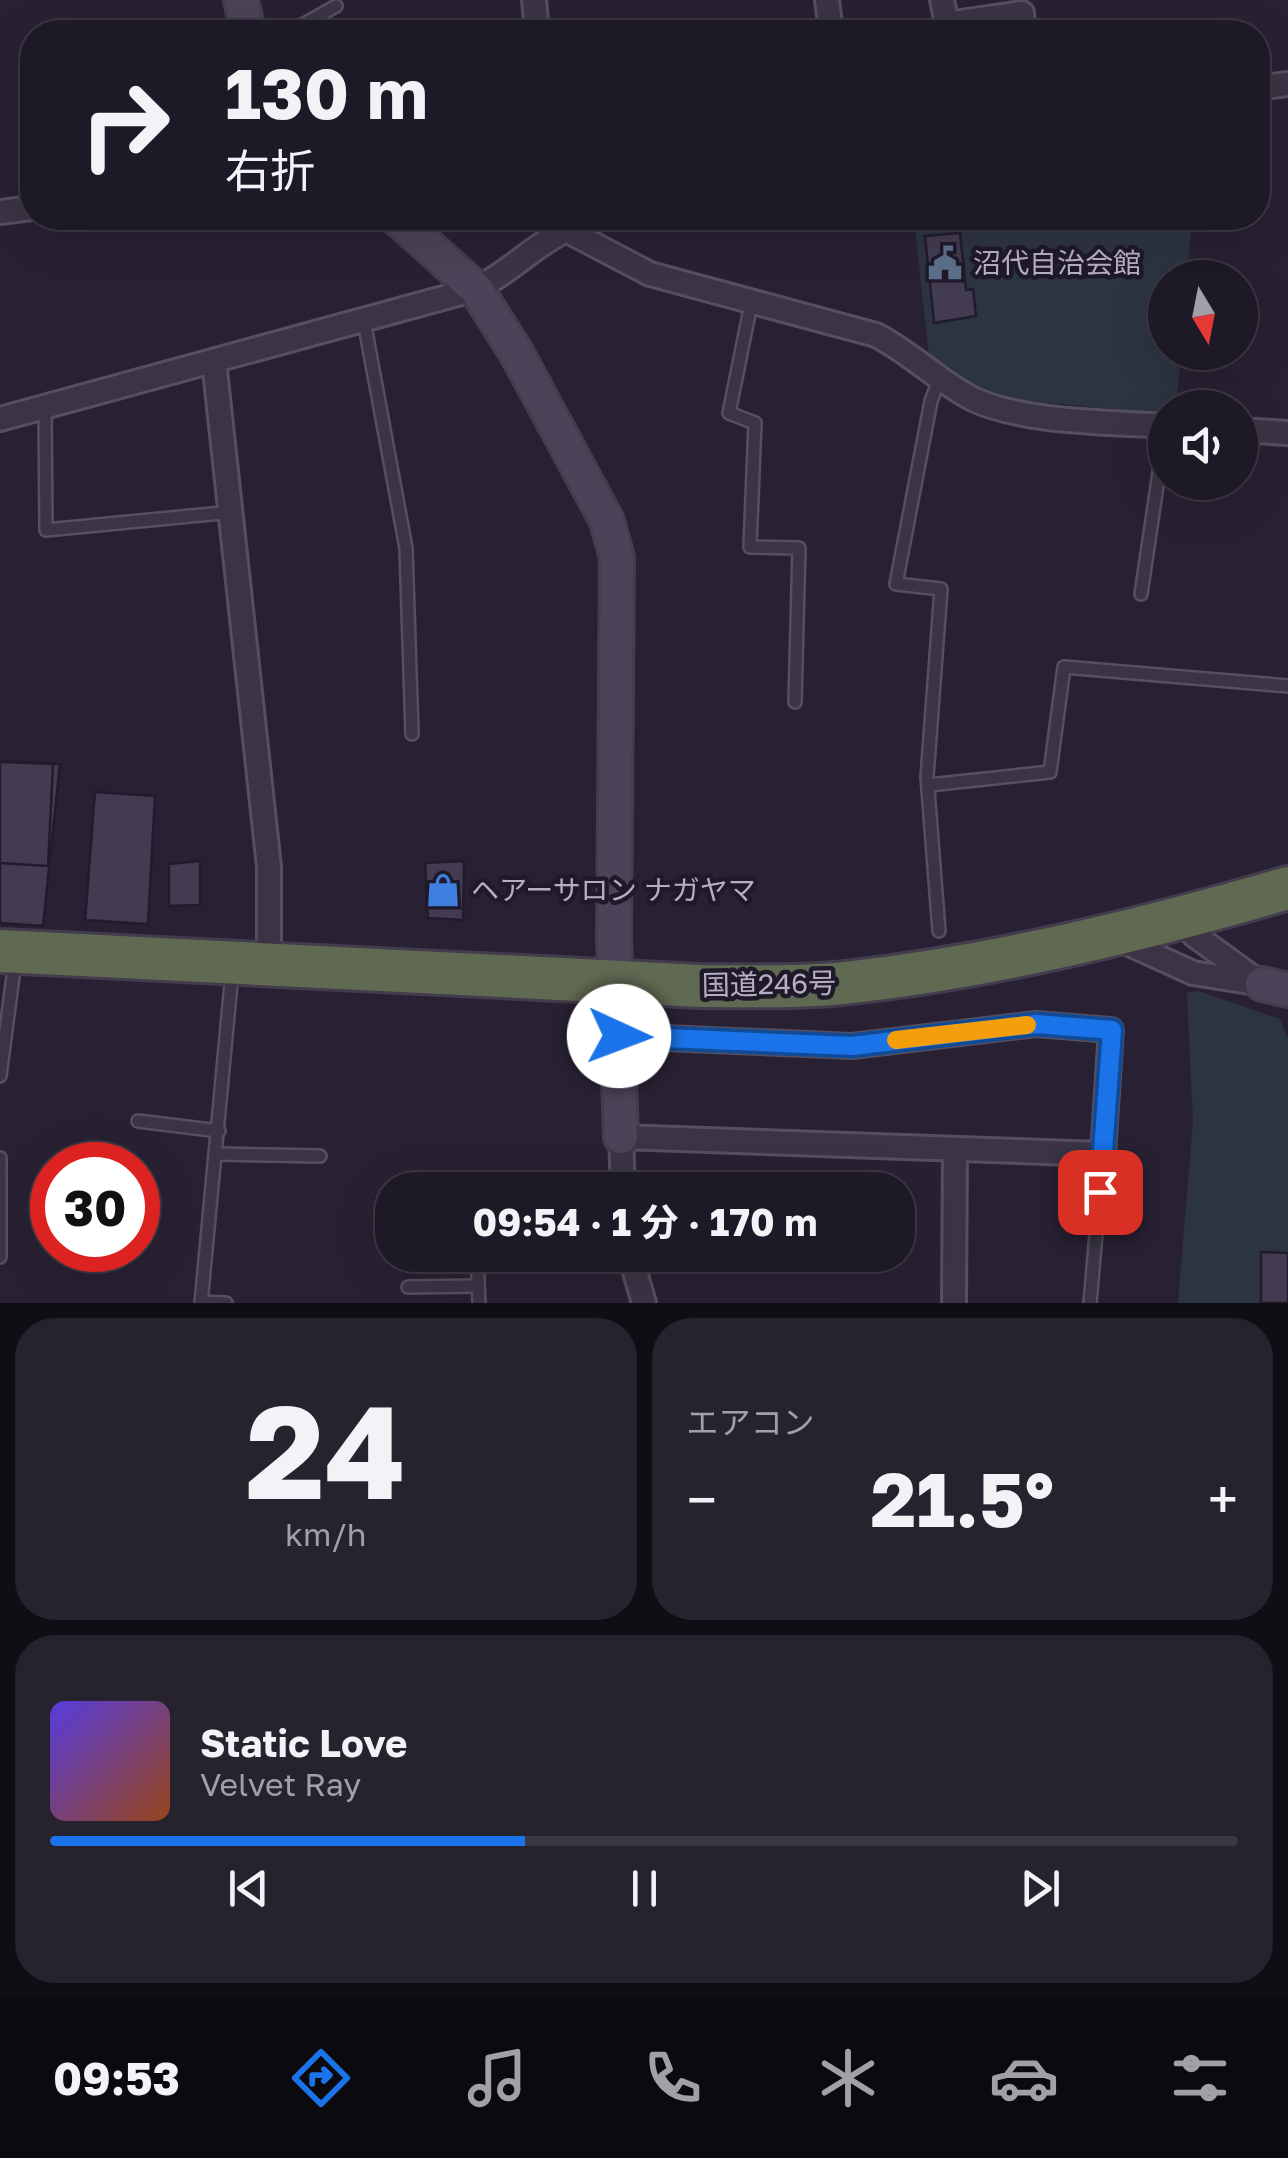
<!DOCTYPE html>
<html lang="ja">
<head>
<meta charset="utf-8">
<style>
	:root { --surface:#1e1926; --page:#26222e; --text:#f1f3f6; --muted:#a1a0a7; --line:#3c3843; --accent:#1a73e8 }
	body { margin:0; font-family:"Golos Text","Noto Sans JP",sans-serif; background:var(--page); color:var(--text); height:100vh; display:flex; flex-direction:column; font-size:38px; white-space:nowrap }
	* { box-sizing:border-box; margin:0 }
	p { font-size:32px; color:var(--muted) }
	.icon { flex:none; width:55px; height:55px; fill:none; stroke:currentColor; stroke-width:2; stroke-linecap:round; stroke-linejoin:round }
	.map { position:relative; height:1303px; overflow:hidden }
	.side { display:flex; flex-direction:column; gap:15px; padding:15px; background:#100e15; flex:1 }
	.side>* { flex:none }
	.top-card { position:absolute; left:20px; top:20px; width:1250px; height:210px; border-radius:40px; box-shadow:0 10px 40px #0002,0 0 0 2px var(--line); background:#1e1926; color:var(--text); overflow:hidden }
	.needle { width:65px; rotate:170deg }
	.fabs { position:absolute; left:1148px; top:260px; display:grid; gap:20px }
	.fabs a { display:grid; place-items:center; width:110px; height:110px; border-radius:50%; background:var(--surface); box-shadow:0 10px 40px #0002,0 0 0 2px var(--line); font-size:50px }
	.speed { position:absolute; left:30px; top:1142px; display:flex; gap:20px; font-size:50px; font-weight:700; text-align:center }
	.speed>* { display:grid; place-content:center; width:130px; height:130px; border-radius:50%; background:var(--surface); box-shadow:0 10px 40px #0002,0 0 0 2px var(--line); line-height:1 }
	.speed .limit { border:15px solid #d22; background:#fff; color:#111 }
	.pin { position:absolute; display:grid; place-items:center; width:85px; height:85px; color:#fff; margin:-42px; border-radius:20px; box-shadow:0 5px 15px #0006 }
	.me { position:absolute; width:110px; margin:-55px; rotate:92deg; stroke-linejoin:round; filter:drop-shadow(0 0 8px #0008) }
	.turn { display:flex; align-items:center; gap:35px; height:210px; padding:0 40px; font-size:45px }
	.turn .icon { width:130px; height:130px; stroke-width:2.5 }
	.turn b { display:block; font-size:70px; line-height:85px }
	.big { font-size:75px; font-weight:700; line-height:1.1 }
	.side .widget { flex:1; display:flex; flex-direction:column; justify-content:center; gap:15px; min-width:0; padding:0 35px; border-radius:40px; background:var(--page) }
	.side .dial { align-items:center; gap:0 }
	.dial b { font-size:130px; line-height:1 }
	.song { display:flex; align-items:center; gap:30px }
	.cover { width:120px; height:120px; border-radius:15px; background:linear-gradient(135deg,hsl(250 70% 55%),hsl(20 70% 35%)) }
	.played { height:10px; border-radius:5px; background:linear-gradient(90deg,var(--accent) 40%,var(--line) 40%) }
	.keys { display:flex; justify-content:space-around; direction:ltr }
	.heat { display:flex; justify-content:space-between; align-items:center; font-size:55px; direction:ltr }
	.side .tiles { flex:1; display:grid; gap:15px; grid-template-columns:1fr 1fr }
	.widget:last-child { grid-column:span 2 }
	.trip { position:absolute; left:375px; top:1172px; width:540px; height:100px; border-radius:40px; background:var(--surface); box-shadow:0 10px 40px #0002,0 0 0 2px var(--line); font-weight:700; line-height:100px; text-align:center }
	.tabs { display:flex; height:160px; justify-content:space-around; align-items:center; background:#0c0a0f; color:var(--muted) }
	.tabs .icon { width:70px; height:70px }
	.tabs .selected { color:var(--accent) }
	.tabs b { font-size:45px; color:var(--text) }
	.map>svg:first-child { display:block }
	.green { fill:#2d3441 }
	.building { fill:#433b51; stroke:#211c2b; stroke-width:2.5 }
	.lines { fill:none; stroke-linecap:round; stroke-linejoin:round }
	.lane-casing { stroke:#554f5f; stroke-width:16 }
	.street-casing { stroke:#554f5f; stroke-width:28 }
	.secondary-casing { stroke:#433e4e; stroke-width:38 }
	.highway-casing { stroke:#423c4c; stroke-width:48 }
	.lane { stroke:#3a3444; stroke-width:11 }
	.street { stroke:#3a3444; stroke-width:22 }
	.secondary { stroke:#4b4357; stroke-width:32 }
	.highway { stroke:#606952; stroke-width:42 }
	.route-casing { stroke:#114b97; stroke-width:25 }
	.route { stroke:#1a73e8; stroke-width:18 }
	.slow { stroke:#f59e0b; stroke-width:18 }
	.labels { text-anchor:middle; stroke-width:9; stroke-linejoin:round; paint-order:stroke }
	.poi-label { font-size:28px; fill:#b6aec1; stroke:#1f1a29; text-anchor:start }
	.street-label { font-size:28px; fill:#b6aec1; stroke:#1f1a29 }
</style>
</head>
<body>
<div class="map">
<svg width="1288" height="1303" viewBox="0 0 1288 1303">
	<rect width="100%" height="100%" fill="#282133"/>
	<!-- green -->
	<g class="green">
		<path d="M914 218H1192L1187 277 1165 278V352L1181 353 1176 407 1165 408V414L1009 399 973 384 948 366 929 357Z"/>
		<path d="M1198 991 1280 1019 1288 1039V1303H1178L1193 1122 1187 993Z"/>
	</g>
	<!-- building -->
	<g class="building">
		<path d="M960 233 966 290 973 289 976 316 934 323 925 236Z"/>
		<path d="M0 761 60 764 43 926 0 923Z"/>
		<path d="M0 762 53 764 48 866 0 863Z"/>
		<path d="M95 792 155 796 148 924 85 920Z"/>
		<path d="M200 861V905L169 906V864Z"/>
		<path d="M464 861 463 920 428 918 425 863Z"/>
		<path d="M1261 1252 1288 1253V1303H1261Z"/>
	</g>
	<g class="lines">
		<!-- lane casing -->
		<g class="lane-casing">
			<g id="lane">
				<path d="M290 32 336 6"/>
				<path d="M751 304 729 413 755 423 750 547 799 548 795 702"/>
				<path d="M364 321 406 548 412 734"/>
				<path d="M45 407 46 530 232 512"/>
				<path d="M1141 594 1165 432"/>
				<path d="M929 785 1050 772 1064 667 1288 686"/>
				<path d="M939 931 927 777 941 589 896 584 931 401 939 380"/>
				<path d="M0 1076 15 961"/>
				<path d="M138 1121 219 1131"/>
				<path d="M217 1154 320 1156"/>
				<path d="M0 1158V1257"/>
				<path d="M477 1255 479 1303"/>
				<path d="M408 1287 478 1286"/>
				<path d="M201 1302 226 1303"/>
				<path d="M201 1303 232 973"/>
				<path d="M1090 1303 1103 1154"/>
			</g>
		</g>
		<!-- street casing -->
		<g class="street-casing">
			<g id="street">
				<path d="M534 0 537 32"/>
				<path d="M827 0 831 32"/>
				<path d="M942 0 947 24 1022 13 1024 32"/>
				<path d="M1258 88 1288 84"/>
				<path d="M0 212 32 208"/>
				<path d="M214 361 269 867V965"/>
				<path d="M0 419 476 289C509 273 533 246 566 230L650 274 876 335C911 353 938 381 973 399 1023 423 1110 422 1165 426"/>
				<path d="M1240 430 1288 433"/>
				<path d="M1179 919 1194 935 1259 982"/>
				<path d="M1114 937 1193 973 1262 984"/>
				<path d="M619 1036 852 1046 1036 1024 1111 1030 1103 1154 621 1137 623 1190"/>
				<path d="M630 1255 644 1303"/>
				<path d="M954 1303 955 1149"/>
			</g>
		</g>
		<!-- secondary casing -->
		<g class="secondary-casing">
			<g id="secondary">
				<path d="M241 0 248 32"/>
				<path d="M397 218 476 289 517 354 607 521 617 558 614 937 621 1137"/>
				<path d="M1262 984 1288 990"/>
			</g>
		</g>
		<!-- highway casing -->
		<g class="highway-casing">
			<path id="highway" d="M0 951 700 986C751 986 802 988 853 982 1000 965 1146 929 1288 888"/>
		</g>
		<!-- lane -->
		<use href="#lane" class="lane"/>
		<!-- street -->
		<use href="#street" class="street"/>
		<!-- secondary -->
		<use href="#secondary" class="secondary"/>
		<!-- highway -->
		<use href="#highway" class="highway"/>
	</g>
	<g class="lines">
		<!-- route casing -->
		<g class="route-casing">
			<path id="route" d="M619 1036 852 1046 1036 1024 1112 1030 1100 1192"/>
		</g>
		<!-- route -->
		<use href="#route" class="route"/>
		<!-- slow -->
		<path class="slow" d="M896 1040 1027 1025"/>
	</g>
	<!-- icons -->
	<defs>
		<g id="civic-bare" transform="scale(2.7)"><path d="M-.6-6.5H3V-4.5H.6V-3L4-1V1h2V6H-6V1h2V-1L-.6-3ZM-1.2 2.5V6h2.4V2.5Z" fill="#5c6f8a" stroke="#1f1a29" stroke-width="2.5" paint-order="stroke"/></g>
		<g id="shop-bare" transform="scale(2.7)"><path d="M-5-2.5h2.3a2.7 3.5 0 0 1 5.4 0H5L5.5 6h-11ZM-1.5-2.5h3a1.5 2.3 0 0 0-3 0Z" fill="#3f7fe0" stroke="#1f1a29" stroke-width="2.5" paint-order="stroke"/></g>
	</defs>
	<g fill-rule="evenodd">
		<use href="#civic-bare" x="945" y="263"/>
		<use href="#shop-bare" x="443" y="890"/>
	</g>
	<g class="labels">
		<!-- poi labels -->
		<g class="poi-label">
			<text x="973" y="273">沼代自治会館</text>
			<text x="471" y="900">ヘアーサロン ナガヤマ</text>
		</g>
		<!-- street labels -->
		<g class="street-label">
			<text transform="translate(769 984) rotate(-1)" y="10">国道246号</text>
		</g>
	</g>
</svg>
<div class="fabs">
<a><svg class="needle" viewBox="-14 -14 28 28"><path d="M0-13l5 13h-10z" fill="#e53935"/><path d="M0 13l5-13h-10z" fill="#a1a0a7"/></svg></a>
<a><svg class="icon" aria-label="sound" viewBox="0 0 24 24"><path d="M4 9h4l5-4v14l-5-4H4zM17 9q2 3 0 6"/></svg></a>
</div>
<div class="speed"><div class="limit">30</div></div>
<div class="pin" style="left:1100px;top:1192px;background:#d93025"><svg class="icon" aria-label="arrive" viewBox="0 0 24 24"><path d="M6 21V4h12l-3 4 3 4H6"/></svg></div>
<svg class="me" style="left:619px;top:1036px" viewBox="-20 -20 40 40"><circle r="19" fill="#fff"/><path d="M0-13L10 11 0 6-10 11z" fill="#1a73e8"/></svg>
<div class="trip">09:54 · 1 分 · 170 m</div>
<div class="top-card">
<div class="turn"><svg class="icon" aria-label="right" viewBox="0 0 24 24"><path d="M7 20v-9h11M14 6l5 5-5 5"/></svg><div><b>130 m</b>右折</div></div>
</div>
</div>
<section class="side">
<div class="tiles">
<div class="widget dial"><b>24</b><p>km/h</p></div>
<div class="widget"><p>エアコン</p>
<div class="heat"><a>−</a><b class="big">21.5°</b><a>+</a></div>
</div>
<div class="widget">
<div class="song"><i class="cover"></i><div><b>Static Love</b><p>Velvet Ray</p></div></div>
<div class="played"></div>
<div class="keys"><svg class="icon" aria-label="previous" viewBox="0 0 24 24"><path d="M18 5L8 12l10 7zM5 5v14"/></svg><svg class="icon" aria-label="pause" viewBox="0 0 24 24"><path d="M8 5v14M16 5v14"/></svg><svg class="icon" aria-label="next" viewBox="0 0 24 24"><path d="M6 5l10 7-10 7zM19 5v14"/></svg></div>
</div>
</div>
</section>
<nav class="tabs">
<b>09:53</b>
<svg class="icon selected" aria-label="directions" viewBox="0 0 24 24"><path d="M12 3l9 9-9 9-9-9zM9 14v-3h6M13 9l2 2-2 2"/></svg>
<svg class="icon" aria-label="music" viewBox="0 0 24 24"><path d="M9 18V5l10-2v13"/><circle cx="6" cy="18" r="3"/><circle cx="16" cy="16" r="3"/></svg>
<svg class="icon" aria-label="phone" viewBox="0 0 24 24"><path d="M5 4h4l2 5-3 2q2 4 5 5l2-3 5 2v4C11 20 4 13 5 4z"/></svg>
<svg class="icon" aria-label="climate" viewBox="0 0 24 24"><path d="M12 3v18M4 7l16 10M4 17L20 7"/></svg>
<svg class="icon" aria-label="car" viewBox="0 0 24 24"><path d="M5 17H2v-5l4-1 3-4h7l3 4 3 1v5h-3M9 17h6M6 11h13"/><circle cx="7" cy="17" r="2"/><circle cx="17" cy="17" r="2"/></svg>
<svg class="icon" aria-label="filters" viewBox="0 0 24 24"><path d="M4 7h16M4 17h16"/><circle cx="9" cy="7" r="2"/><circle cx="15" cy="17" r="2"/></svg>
</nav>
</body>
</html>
